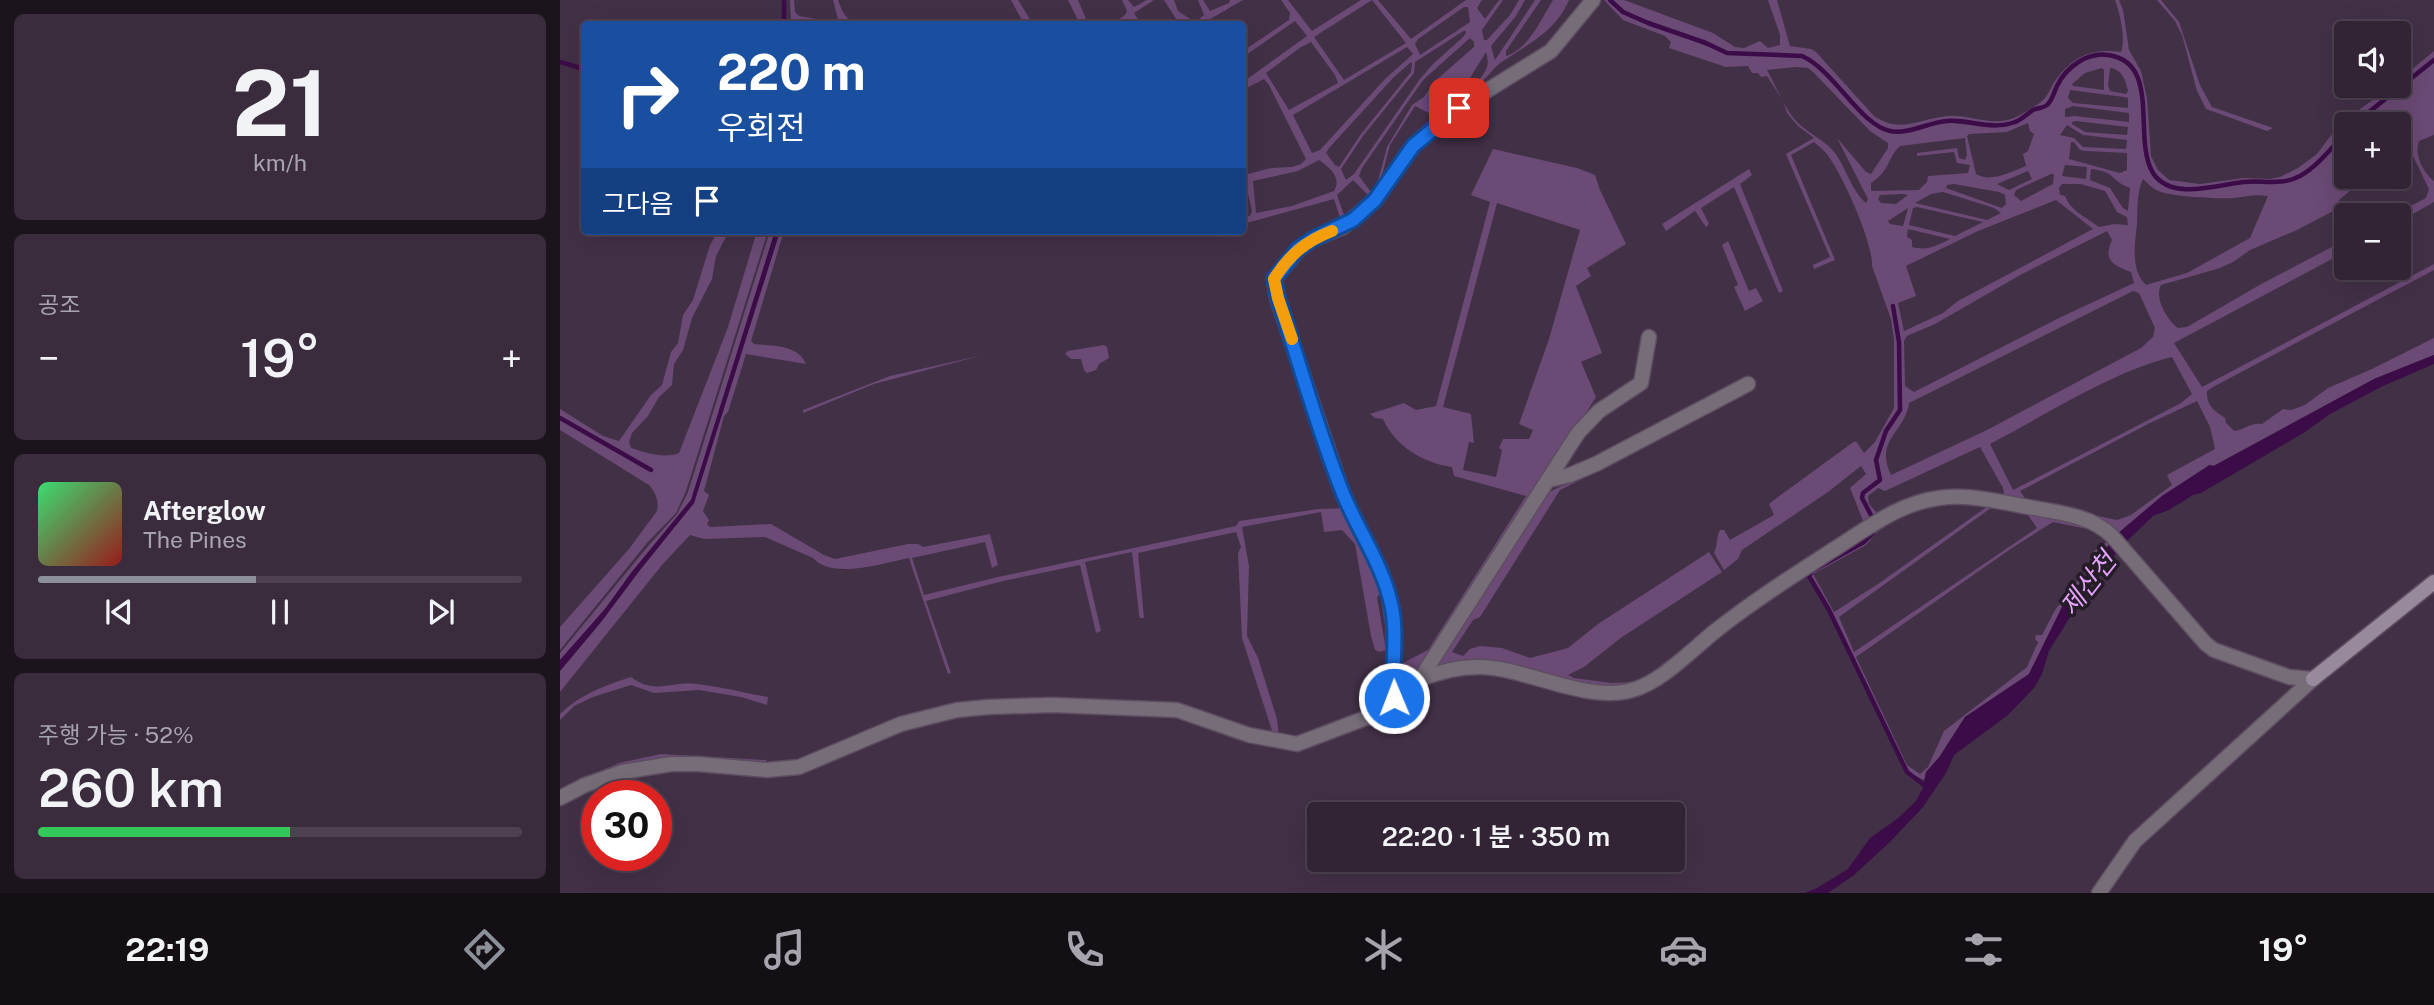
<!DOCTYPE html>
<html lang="ko">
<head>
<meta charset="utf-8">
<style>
	:root { --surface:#322435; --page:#3a2c3d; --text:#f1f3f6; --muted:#a8a4ad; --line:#4d4150; --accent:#8c9099 }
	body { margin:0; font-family:"Public Sans","Noto Sans KR",sans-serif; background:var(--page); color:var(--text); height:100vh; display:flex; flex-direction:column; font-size:26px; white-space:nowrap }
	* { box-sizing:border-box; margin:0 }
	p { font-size:23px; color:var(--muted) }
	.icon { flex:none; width:38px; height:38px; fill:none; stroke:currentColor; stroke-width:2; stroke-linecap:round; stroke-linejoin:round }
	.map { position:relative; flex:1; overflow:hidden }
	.panel { display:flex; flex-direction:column; gap:14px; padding:14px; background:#1c141d; width:560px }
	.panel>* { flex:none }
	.guide { position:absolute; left:21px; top:21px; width:665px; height:214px; border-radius:7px; box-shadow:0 7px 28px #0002,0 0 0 2px var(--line); background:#1a4fa0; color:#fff; overflow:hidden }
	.buttons { position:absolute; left:1774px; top:21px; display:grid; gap:14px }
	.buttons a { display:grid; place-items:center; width:77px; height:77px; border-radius:7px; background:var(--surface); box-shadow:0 7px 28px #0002,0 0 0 2px var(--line); font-size:35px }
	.speed { position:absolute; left:21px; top:780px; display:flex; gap:14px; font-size:35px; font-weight:700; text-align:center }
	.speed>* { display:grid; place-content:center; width:91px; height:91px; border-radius:50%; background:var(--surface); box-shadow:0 7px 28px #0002,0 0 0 2px var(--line); line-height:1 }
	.speed .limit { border:10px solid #d22; background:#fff; color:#111 }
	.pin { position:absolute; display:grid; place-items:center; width:60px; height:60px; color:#fff; margin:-30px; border-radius:14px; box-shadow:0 4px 10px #0006 }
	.me { position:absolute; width:77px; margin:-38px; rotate:359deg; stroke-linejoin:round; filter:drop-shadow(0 0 5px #0008) }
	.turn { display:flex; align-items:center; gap:24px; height:147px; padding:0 21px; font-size:32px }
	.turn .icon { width:91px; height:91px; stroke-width:2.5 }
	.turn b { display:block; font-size:49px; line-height:60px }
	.then { display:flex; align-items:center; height:66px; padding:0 21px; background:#0003; gap:14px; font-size:26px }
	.big { font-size:52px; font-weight:600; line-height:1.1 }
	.panel .widget { flex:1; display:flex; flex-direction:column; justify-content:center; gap:10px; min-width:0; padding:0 24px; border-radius:10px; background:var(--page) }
	.panel .dial { align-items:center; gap:0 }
	.dial b { font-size:91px; line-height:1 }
	.song { display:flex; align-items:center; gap:21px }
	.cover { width:84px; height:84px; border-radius:10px; background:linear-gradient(135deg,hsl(140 70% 55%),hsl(0 70% 35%)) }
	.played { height:7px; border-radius:4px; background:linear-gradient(90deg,var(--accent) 45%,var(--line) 45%) }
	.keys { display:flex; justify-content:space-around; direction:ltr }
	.heat { display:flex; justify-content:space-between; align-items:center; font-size:38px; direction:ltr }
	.charge { height:10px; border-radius:5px; background:linear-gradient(90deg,#34c759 52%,var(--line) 0) }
	.trip { position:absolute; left:747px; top:802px; width:378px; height:70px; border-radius:7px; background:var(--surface); box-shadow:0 7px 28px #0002,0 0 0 2px var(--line); font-weight:600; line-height:70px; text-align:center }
	.dock { display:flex; height:112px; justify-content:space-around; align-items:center; background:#140e15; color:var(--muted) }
	.dock .icon { width:49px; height:49px }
	.dock .on { color:var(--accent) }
	.dock b { font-size:32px; color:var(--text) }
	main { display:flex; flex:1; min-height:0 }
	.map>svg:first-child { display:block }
	.green { fill:#6b4a75; fill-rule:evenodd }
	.water { fill:#3b0c48 }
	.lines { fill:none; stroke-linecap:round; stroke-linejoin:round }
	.stream { stroke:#3b0c48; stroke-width:4.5 }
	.street-casing { stroke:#5e4d62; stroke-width:17 }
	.secondary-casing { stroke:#5e4d62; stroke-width:17 }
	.street { stroke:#766d78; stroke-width:14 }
	.secondary { stroke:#988a9c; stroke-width:14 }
	.route-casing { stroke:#114b97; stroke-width:18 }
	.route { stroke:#1a73e8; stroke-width:12 }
	.slow { stroke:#f59e0b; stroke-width:12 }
	.labels { text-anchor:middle; stroke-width:7; stroke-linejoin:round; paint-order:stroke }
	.water-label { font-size:26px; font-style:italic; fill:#e5a2fb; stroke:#241c26 }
</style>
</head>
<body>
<main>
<section class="panel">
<div class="widget dial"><b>21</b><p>km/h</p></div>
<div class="widget"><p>공조</p>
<div class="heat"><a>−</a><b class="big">19°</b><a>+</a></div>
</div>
<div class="widget">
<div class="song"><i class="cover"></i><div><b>Afterglow</b><p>The Pines</p></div></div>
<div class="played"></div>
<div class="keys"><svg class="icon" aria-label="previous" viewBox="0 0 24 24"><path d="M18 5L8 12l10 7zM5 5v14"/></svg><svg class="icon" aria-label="pause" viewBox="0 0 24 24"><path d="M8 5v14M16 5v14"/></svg><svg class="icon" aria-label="next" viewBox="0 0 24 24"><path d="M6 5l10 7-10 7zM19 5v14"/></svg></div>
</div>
<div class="widget"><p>주행 가능 · 52%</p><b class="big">260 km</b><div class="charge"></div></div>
</section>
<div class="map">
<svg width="1874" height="893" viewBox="0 0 1874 893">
	<rect width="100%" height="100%" fill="#423047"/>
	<!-- green -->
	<g class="green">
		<path d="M230 0H234L235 12 239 16 274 22 278 19 273 0H278C285 19 287 20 306 24H261L238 20 235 24H231Z"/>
		<path d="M451 0H458L473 24H464Z"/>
		<path d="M508 0H518L528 24H520Z"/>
		<path d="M562 0H568L574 7 587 0H594L574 13 581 24H574L571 20 562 24H552L565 15 567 11Z"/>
		<path d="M604 0H614L618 11 635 22 644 15 638 0H643L650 11 669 3 670 0H683C663 10 641 31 618 22Z"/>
		<path d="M721 0H728L752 31 801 0H818L851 39 906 0H922L917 8 925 19 939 0H943L922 30 924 40H927L950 15 959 0H965L956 16 931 46 935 60 975 0H981L946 51V56C969 49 981 19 993 0H1009C995 33 966 45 939 64 932 70 927 78 920 83 913 88 903 88 895 93 886 99 878 107 869 113L855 106 830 145 820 183 810 197 793 180 777 195 786 221H781L774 199 683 224V217L690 216 692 211 686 185 683 183 682 172 684 175 711 168 732 167 741 164 746 159 709 85 704 79 683 90V82L747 36 735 21 683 57V51L729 20 730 13ZM812 0 846 43 784 80 754 37ZM904 7H908L910 22 860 55 855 44 858 39ZM905 30 906 33 902 38 873 64 860 79 794 174 786 180 781 169 803 136 854 73 855 62ZM910 38 914 42V47L875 81 864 97 852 105 827 147 816 188 811 192 799 176 802 168 863 80ZM751 42 775 75 778 83 729 110 706 73 741 47ZM847 47 853 54 825 79 760 150 752 153 733 115ZM926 52C930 65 927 70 919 80L914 81 910 78ZM851 62 852 63 851 72 801 134 779 167 775 165 766 153 769 148 833 78ZM759 160C770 168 782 177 774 191L732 206 696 213 693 181 738 171Z"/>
		<path d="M1044 0H1049L1063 13 1167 54 1242 57 1258 66 1287 99 1312 123 1330 132 1339 133 1385 122 1425 127 1458 123 1465 116 1490 103 1501 80 1522 61 1543 56 1558 58 1573 67 1576 75 1583 111 1582 138 1593 174 1604 185 1621 189H1648L1682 183 1711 184 1739 178 1787 133V177H1806L1779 200 1781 205 1779 208 1737 230 1690 250 1673 262 1660 268 1601 285C1594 298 1607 320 1618 328L1627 327 1703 283 1787 239V251L1614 343 1642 387 1874 264V270L1653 387 1647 391C1646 406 1655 411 1665 418L1666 423 1674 431C1685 430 1691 422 1702 424L1723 409 1731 410 1745 405 1768 388 1812 369 1874 338V355L1814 379 1653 466 1649 465 1602 496 1556 535 1539 523 1527 518 1457 503 1403 495 1361 499 1320 517 1222 578 1191 601 1187 599 1304 523 1290 488 1306 474 1301 466 1268 492 1182 550 1178 559 1164 570 1154 553C1158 545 1156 537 1160 530H1164L1170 540 1214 515 1209 504 1214 500 1292 443 1296 441 1304 453 1315 442 1334 408V340L1331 319 1312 266C1313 242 1282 173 1266 153 1263 149 1258 146 1254 142L1231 155 1275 260 1254 269 1253 265 1270 257 1226 154 1254 138 1238 126 1227 113 1223 101 1207 76 1201 77 1198 73H1192L1188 66 1166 67 1109 48 1111 42 1105 36 1063 20ZM1235 67 1248 68 1253 72 1310 131 1328 143V148L1311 174 1306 172 1277 138 1308 199 1306 203C1291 190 1287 170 1275 153 1265 140 1249 134 1237 122 1225 110 1216 86 1207 70ZM1542 68 1544 70V90L1513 86 1512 84 1525 73ZM1550 68C1562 69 1566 81 1568 91L1566 94 1550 91 1548 85ZM1510 90 1564 97 1568 98V108L1513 103 1508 98ZM1513 106 1569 113V122L1515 116 1505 117V109ZM1516 121 1568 127 1567 135 1525 132 1512 124V122ZM1468 123 1470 131 1474 134 1468 151 1463 154 1466 166C1450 172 1431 183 1416 174L1407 136 1409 134 1447 132ZM1507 125 1523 135 1567 140 1566 149 1523 147 1514 138 1500 135ZM1405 138 1407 155 1405 160 1399 158 1397 148 1357 153V156L1394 152 1397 163 1410 165 1408 173 1368 176 1367 182 1359 190 1311 191V183C1331 170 1327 158 1340 146ZM1511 142H1514L1520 150 1526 151 1567 153V170L1560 173 1509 159ZM1505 165 1527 167 1526 179 1502 176ZM1531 169C1555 171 1552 182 1570 188L1568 211 1563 208 1550 188 1530 180ZM1468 171 1472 179 1449 190 1437 184ZM1491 174H1494L1493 184 1461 201 1454 195 1456 190ZM1583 179C1589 185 1594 190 1601 192 1616 197 1659 199 1675 198 1686 196 1696 194 1708 196L1690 238 1627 273 1586 285C1570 270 1575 243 1577 224 1578 208 1576 195 1583 179ZM1394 184 1439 192 1445 195 1446 204 1442 208 1386 188 1387 185ZM1502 184H1521L1545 191 1557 212 1567 217 1568 225 1554 224 1539 227C1527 218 1511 211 1505 196L1500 195 1499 188ZM1383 192 1434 208 1441 213 1427 220 1355 203 1371 194ZM1343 194 1348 195 1336 204 1321 203 1318 199 1320 195ZM1496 200 1533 229 1398 301 1383 313 1344 331 1338 303 1356 296 1346 266 1418 231ZM1357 207 1423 222 1395 236 1349 225 1353 208ZM1348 208 1343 226 1330 224 1328 221ZM1348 229 1390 239C1376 246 1367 251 1352 247V240L1347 237ZM1547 231 1552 240C1543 260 1552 265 1571 272L1574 283 1499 318 1354 392 1345 386 1344 341 1347 336 1375 324 1462 274ZM1573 291 1579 293 1595 328 1593 337 1581 348 1427 430 1331 475C1314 439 1345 433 1349 403ZM1332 302 1340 342 1341 410 1327 432 1317 460 1321 481 1304 494 1303 498 1311 511 1312 518 1301 498 1302 492 1319 480 1315 460 1325 431 1339 409 1340 366ZM1612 357 1632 394 1621 403 1453 490 1430 444C1486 415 1551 372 1612 357ZM1637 401 1650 427 1655 449 1607 475 1612 485 1571 515 1557 520 1467 501 1460 491 1588 424ZM1420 447 1443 488 1444 493 1440 497 1399 492 1364 495 1316 512 1309 504 1308 496 1318 488 1325 491Z"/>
		<path d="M1051 0H1064L1153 33 1175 47 1184 48 1200 41 1208 48 1220 45V35L1208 0H1217L1230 46 1251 49 1256 52 1314 116C1340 134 1359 119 1387 116 1410 114 1433 128 1456 117 1464 113 1478 105 1484 99 1489 94 1491 86 1495 81 1512 57 1531 48 1561 52 1566 40 1560 13 1555 0H1559L1563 10 1569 50 1581 71 1587 98 1591 156 1598 170 1609 180 1640 184 1684 178 1710 179 1720 177 1738 168 1757 154 1775 130 1796 112 1832 86H1839V80L1874 51V58L1793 124H1787V130C1773 145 1758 164 1741 174 1722 185 1703 179 1683 181 1658 184 1611 201 1594 172 1573 138 1603 61 1548 54 1529 52 1509 64 1499 79 1494 86 1493 98 1487 103 1484 107 1477 107 1473 109 1467 112 1462 119 1456 121 1433 130 1410 118 1387 120 1369 121 1348 134 1330 130 1300 124 1274 70 1242 55L1167 52 1064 11Z"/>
		<path d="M1597 0H1601L1619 22 1640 85 1652 107 1713 128 1707 131 1646 109 1637 91 1622 35 1615 21Z"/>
		<path d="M1874 61V135L1859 141C1854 155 1863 172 1874 181V202L1839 222V215H1833L1866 198 1869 189C1863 177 1850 147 1843 140L1839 143V124H1796Z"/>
		<path d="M933 149 1017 168 1035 175 1040 190 1066 244 1027 268 1031 276 1016 286 1042 353 1021 362 1036 397 917 587 852 678 841 683 839 681 837 615 787 496 790 495C808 532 833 568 839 610 842 628 838 647 839 665L868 650 966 496 894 476 892 467C863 463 835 446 823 419L815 418 810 414 844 403 856 410 876 406 930 202 911 195ZM937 203 1020 230 989 339 959 424 973 430 969 439H943L939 448 942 450 936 477 903 470 909 442 914 443 911 414 883 407Z"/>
		<path d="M1189 169 1192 175 1180 184 1223 291 1219 293 1174 187 1141 208 1149 224 1146 227 1135 211 1106 231 1102 224Z"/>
		<path d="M158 231H169L156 256 152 279 132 318 123 350 114 364 112 385 99 397 88 416 72 433 69 442 71 448C87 453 104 459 119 453L168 327 197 231H208L126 491 116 513 87 543 0 650V627L69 549 97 511C99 501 96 493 89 485L0 430V419L90 471 91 469 0 417V409L43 436 59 441 91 395 102 385 111 352 118 343 123 315 133 300 150 245Z"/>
		<path d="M210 231H215L131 500 71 573 45 609 0 660V653L89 545 117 514 128 492Z"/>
		<path d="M220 231H224L191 341 194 344C212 346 238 344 246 364L186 354 168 412 164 416 144 491 149 495 143 511 149 520 147 524 150 527 211 524 264 555 275 559 348 544H358L363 547 430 534 438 565 432 568 425 542 352 558 364 595 438 577 676 526 679 521 758 509 787 508 824 590 817 597 826 650 820 652 815 650 811 636 795 544 782 530 764 532 761 512 682 527 689 566 687 636 698 658 717 719 719 737H714L682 638 678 553 681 547 676 532 578 553 584 618H580L579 614 572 552 525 562 541 631 536 633 520 565 443 581 366 601 391 673 388 674 349 558C324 563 272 580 253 558L205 537 144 539 130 535 102 565 0 692V671L41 622 80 570 134 503Z"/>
		<path d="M1168 241 1189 291 1196 288 1203 301 1185 311 1174 287 1178 285 1162 245Z"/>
		<path d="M544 345 547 347 549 358 539 364 536 370 527 373 524 370 521 359H511L505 354 508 351Z"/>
		<path d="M423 355 314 384 243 413V410L330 376Z"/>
		<path d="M1033 471 1034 473 1000 490 920 617 913 620 892 652 903 656 910 649 920 646 942 648 970 658 1008 648 1038 624 1149 552 1162 572 1062 637 1024 667 1008 675 1014 678 1051 683 1079 682 1183 602 1185 605 1078 685 1036 687 928 660 914 661 872 670 987 493Z"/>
		<path d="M1384 500 1422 501 1525 523 1544 531 1551 539V544L1502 607 1469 674 1405 717 1379 757 1366 772 1364 780 1347 772 1340 759 1290 650 1249 576 1253 572 1305 543 1314 534 1313 529C1338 513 1354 505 1384 500ZM1403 502 1428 506 1318 584 1274 612 1253 574 1306 545 1317 532 1346 513 1370 505ZM1431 508 1468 515 1477 528 1294 652 1279 617ZM1493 522 1542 532 1547 542 1533 552 1535 558 1495 610 1482 635H1476L1475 639 1478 642 1467 667 1384 731 1368 767 1360 774 1347 765 1296 657 1449 550Z"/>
		<path d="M71 677C94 695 110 681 136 684 159 686 184 693 208 697L207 705 181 697 139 690 94 693 71 685 33 697 14 706 0 720V714C21 694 44 686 71 677Z"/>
		<path d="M101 754 206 760 207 765 140 760 26 778 59 763Z"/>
	</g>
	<!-- water -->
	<g class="water">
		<path d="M215 231H220L134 503 80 570 41 622 0 671V660L45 609 71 573 131 500Z"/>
		<path d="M1874 355V364L1823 386 1770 414 1745 432 1641 493 1633 495 1609 510 1593 516 1567 541 1536 577 1520 601 1489 651 1482 674 1474 688 1448 715 1394 755 1386 773 1363 807 1330 842 1294 875 1268 893H1245L1257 888 1288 869 1310 838 1337 819 1356 801 1363 788 1366 772 1379 758 1405 717 1469 674 1502 607 1556 535 1602 496 1650 465 1654 466 1814 379Z"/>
	</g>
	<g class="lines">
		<!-- stream -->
		<g class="stream">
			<path d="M224 0V24"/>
			<path d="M1050 0 1063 12 1088 23 1146 43 1167 53 1242 56C1274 70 1300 125 1330 131 1348 135 1369 122 1387 121 1410 119 1430 131 1455 122 1461 120 1467 114 1473 110 1477 108 1484 108 1487 105 1492 101 1494 92 1497 86 1506 67 1527 52 1548 55 1602 62 1572 139 1593 173 1611 201 1657 185 1683 182 1703 180 1722 186 1740 176 1758 166 1773 146 1787 132"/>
			<path d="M0 62 24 69"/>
			<path d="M1794 124 1874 60"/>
			<path d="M0 418 91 470"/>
			<path d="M1312 517 1302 498 1303 493 1320 480 1316 460 1326 431 1340 410 1339 342 1333 306"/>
			<path d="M1313 533 1304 542 1252 571 1249 576 1269 610 1347 772 1364 785"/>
		</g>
		<!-- street casing -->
		<g class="street-casing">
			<g id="street">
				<path d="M989 480 1010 475 1036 464 1188 384"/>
				<path d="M860 679C881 672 900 666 922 667 969 669 1027 703 1072 690 1100 683 1131 651 1154 632 1193 601 1234 575 1276 548 1309 527 1340 503 1379 498 1407 494 1436 501 1463 506 1493 512 1530 514 1552 536L1646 644 1654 650 1729 677 1753 679"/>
				<path d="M834 698V628L829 596 821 571 784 497 717 298 714 279 739 249 753 239 783 227 815 200 853 146 879 123 899 108 991 51 1033 0"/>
				<path d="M0 798 25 785 62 772 111 764H138L207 770 239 767 341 724 397 710 428 707 492 705 617 710 689 735 737 744 811 716 860 679 1018 433 1039 411 1081 383 1089 337"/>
				<path d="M1539 893 1575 841 1753 679"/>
			</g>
		</g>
		<!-- secondary casing -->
		<g class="secondary-casing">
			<path id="secondary" d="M1753 679 1874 582"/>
		</g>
		<!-- street -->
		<use href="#street" class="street"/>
		<!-- secondary -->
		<use href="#secondary" class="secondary"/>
	</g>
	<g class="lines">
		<!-- route casing -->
		<g class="route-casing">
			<path id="route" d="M834 698C831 669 838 638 832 608 824 567 800 534 784 496 758 432 740 364 718 298L714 279 738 249 753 239 793 220 815 200 853 146 899 108"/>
		</g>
		<!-- route -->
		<use href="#route" class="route"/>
		<!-- slow -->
		<path class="slow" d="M732 339 718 298 714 279C729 255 746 241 772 231"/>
	</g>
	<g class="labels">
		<!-- water labels -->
		<g class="water-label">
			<text transform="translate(1528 584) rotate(-52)" y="9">제산천</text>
		</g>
	</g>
</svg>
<div class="buttons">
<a><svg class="icon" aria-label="sound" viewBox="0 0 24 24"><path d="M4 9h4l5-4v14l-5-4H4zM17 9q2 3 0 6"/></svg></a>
<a>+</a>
<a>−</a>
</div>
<div class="speed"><div class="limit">30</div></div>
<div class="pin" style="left:899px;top:108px;background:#d93025"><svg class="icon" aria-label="arrive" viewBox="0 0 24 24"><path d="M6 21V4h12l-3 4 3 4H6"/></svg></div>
<svg class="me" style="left:834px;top:698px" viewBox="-20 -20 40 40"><circle r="17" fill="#1a73e8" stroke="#fff" stroke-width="3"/><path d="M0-11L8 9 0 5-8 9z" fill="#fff"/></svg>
<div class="trip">22:20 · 1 분 · 350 m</div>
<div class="guide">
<div class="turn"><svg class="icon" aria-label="right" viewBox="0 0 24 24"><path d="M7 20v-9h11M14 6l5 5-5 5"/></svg><div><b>220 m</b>우회전</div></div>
<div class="then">그다음<svg class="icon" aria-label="arrive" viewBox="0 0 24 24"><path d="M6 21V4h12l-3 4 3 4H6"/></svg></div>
</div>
</div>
</main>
<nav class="dock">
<b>22:19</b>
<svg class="icon on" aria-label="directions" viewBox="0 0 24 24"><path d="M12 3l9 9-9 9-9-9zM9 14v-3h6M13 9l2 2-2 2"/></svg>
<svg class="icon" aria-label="music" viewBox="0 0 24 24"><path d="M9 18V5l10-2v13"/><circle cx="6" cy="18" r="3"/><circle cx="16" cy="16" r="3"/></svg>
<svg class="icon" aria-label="phone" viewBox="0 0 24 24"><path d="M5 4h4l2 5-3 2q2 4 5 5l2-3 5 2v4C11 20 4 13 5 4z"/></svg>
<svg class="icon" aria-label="climate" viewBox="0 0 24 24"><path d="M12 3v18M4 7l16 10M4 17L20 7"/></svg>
<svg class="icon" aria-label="car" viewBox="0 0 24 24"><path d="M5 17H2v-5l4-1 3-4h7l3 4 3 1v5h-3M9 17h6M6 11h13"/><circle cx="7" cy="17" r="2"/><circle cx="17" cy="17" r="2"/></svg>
<svg class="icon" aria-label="filters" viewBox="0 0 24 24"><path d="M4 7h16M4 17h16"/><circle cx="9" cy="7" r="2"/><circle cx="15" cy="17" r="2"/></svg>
<b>19°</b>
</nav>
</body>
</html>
